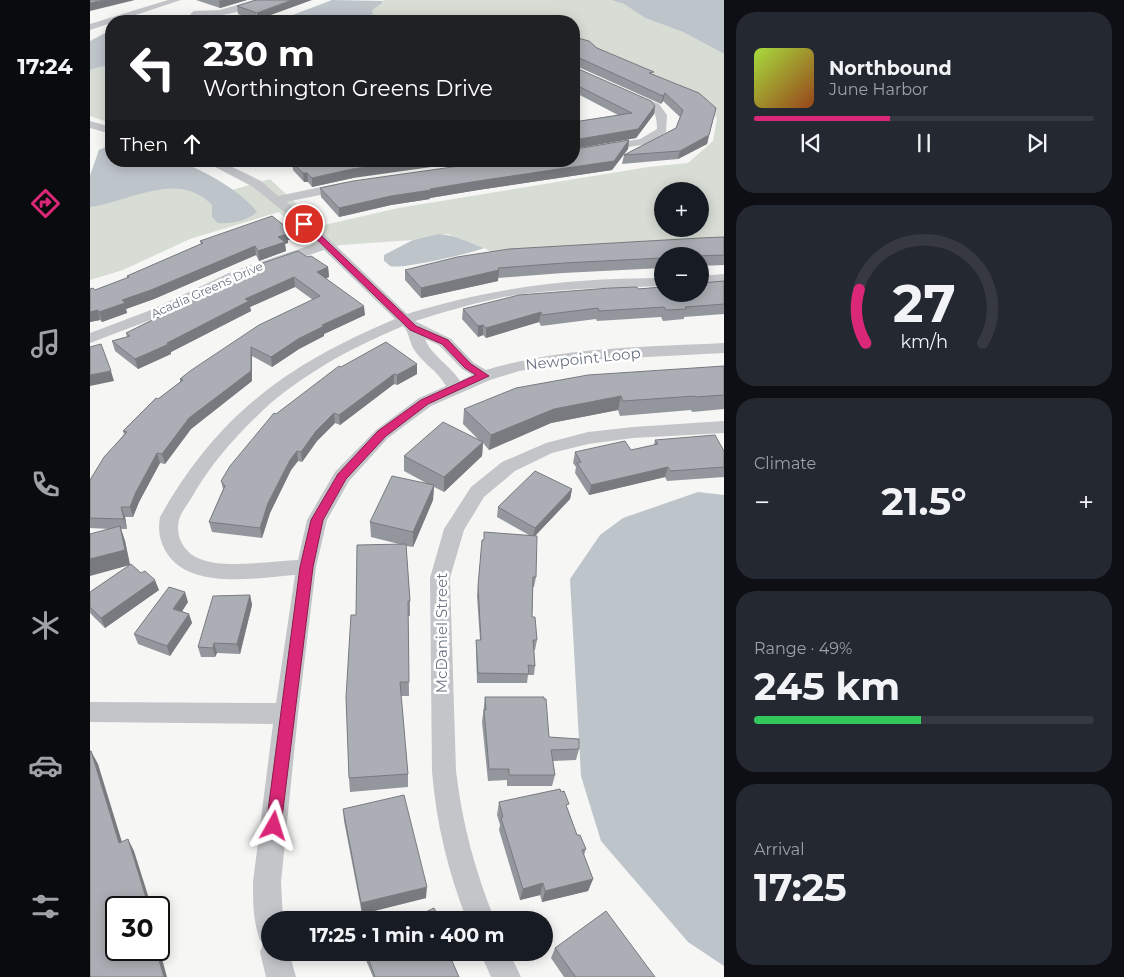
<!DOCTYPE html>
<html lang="en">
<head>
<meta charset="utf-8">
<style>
	:root { --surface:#171b24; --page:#242831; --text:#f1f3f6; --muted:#9ea1a6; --line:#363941; --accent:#db2777 }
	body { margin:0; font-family:Montserrat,sans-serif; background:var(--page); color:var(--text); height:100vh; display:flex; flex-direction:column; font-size:19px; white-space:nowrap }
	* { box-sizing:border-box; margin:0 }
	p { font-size:16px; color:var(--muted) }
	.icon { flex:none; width:28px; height:28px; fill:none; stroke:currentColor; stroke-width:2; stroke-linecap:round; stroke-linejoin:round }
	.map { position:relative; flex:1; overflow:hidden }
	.panel { display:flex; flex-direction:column; gap:12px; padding:12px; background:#0d0f14; width:400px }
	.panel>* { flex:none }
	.guide { position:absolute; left:15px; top:15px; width:475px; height:152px; border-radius:20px; box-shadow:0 2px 12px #0003; background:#202124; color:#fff; overflow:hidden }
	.tools { position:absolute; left:564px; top:182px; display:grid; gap:10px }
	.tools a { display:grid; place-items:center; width:55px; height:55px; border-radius:50%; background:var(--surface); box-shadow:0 2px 12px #0003; font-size:25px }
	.speed { position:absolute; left:15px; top:896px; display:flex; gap:10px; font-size:25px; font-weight:700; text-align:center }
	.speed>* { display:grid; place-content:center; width:65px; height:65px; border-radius:50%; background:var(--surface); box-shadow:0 2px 12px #0003; line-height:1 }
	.speed .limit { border:2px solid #111; border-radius:8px; background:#fff; color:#111 }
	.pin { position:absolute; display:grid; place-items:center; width:42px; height:42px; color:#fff; margin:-21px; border:2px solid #fff; border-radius:50%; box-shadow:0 1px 5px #0007 }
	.me { position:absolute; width:55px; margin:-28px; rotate:6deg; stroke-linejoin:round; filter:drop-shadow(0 0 4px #0008) }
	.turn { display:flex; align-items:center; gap:18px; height:105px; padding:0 15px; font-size:22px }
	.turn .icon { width:65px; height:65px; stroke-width:2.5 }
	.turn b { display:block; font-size:35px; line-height:42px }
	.then { display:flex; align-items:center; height:48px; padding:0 15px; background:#0003; gap:10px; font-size:19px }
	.big { font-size:38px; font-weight:700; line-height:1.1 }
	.panel .widget { flex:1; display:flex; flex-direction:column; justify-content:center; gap:8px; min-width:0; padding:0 18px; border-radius:20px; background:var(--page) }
	.panel .dial { align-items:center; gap:0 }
	.dial svg { height:130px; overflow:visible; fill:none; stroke:var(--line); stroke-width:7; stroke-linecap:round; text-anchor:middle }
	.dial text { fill:var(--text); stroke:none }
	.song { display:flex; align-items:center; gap:15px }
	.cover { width:60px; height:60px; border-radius:8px; background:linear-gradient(135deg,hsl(80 70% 55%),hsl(20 70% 35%)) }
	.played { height:5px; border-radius:2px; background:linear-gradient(90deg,var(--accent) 40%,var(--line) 40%) }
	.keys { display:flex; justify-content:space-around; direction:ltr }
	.heat { display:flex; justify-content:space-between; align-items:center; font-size:28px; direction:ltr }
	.charge { height:8px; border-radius:4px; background:linear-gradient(90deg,#34c759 49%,var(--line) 0) }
	.trip { position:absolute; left:171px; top:911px; width:292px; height:50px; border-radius:25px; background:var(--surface); box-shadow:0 2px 12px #0003; font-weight:700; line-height:50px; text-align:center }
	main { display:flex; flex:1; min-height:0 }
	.dock { display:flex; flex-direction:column; width:90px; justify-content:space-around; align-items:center; background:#090b0e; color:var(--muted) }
	.dock .icon { width:35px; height:35px }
	.dock .selected { color:var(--accent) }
	.dock b { font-size:22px; color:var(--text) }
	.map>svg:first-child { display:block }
	.green { fill:#d7ddd5; fill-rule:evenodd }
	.water { fill:#bdc4ca }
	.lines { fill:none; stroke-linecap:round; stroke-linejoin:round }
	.minor { fill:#c3c5c8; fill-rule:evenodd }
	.wall { fill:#93969c }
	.shaded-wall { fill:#787a7f }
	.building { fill:#abafb5; stroke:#787a7f }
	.route { fill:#db2777; stroke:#8e194d }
	.labels { text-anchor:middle; stroke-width:5; stroke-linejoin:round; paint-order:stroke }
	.far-street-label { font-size:12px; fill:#697381; stroke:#fff }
	.street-label { font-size:15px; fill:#697381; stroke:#fff }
</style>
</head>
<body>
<main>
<nav class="dock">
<b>17:24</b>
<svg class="icon selected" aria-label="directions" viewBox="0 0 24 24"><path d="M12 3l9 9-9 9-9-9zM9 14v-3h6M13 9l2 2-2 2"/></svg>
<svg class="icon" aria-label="music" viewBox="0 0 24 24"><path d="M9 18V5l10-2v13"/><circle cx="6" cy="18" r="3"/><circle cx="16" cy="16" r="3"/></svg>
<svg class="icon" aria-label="phone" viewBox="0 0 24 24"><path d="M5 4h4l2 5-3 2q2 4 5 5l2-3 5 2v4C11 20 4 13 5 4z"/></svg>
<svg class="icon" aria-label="climate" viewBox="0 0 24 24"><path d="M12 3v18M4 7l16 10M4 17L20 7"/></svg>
<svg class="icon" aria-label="car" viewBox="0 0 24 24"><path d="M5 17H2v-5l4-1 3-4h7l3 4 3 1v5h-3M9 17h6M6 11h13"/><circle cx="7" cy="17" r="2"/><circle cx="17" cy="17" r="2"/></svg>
<svg class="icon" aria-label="filters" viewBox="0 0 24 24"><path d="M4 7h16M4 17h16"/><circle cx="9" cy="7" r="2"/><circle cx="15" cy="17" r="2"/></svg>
</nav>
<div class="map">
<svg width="634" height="977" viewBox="0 0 634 977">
	<rect width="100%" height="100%" fill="#f6f6f4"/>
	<!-- green -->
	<g class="green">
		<path d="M521 0 534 4 555 18 593 32 634 54V246L411 257 394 248 367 239 359 234H348L323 240 251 245 228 250 189 212 100 239 33 270 0 280V176L9 150 21 146V161H83L103 168 142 190 180 179 230 226 308 208 558 167 598 163 623 141 627 118 598 97 484 45V21H293L282 17V9L294 0ZM572 191H610V229H572Z"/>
		<path d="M21 64V123L0 116V70Z"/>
	</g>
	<!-- water -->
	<g class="water">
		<path d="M242 0 292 1V3L282 10 283 17 293 21H187Z"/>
		<path d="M521 0H634V54L593 32 555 18 534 4Z"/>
		<path d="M21 30V64L0 70V41Z"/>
		<path d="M18 146H21V161C41 161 63 159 83 161 106 164 154 193 167 212 157 221 142 224 128 223L122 217V205C88 169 39 202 0 207V176L9 150Z"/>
		<path d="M348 234C363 234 379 243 394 248 382 253 310 270 300 266 300 266 295 261 294 261V255L323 240Z"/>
		<path d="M608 492 634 495V966L598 942 511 841 491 776 480 579 510 535 533 518Z"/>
	</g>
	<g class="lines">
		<!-- minor -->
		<g class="minor">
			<path d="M78 0H91L0 30V24Z"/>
			<path d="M164 0H177C166 9 112 23 100 14L104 11 130 10Z"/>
			<path d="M542 93 569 104 577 115 576 132 557 144 484 156V150L550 139 567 129C567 105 558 107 538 98L537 96Z"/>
			<path d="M0 121 21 127V134L0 128Z"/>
			<path d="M114 161H130L171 181 188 196 255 182 259 183 261 186 259 189 196 202 209 210 317 314C404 287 482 278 572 278V286C520 288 466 288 414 297 384 303 354 312 325 321L361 339 384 363 396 370C473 347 554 347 634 343V353L499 360 429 371 400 380 341 406 298 438 259 481 237 520 226 567 208 714 191 882 193 920H180V952H199L206 977H176L170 952 174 942 170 940C163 922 163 901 163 882L183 724 0 722V702L186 703 205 575C166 578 97 591 75 550 69 539 68 530 70 517 128 414 198 364 305 319L234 250 151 278 71 316 0 343V333L61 310 141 272 227 243 199 216 163 187ZM313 326C319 332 319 340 323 348 331 362 348 371 356 386L329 398 286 430 245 472 217 520 208 560C181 561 134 569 110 559 94 553 85 537 89 520 91 512 98 504 102 497 123 460 151 430 182 402 195 391 211 380 225 371 252 353 283 339 313 326ZM335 339 349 345 372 369 382 375 370 381C360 365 341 355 335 339Z"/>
			<path d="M634 274V282L610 284V276Z"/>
			<path d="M634 421V433L543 438 498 444 462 453 425 471 394 497 374 530 360 578 366 771C372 822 385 872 405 920H377C358 872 346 822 342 771L340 578 354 529 381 487 412 462 456 443 498 432 543 427Z"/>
			<path d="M390 952H419L431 977H401Z"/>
		</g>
	</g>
	<!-- wall -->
	<g class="wall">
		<path d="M106 0H157L130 8Z"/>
		<path d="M166 0 167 20 148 14 147 6Z"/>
		<path d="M484 37 564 75 626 108 617 144 588 159 532 164 534 155 586 128 590 117 573 101 571 104 484 65V67L565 106 564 114 546 138 485 148 486 149 539 140 538 149 522 170 388 190 340 198V199L301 205 249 217 231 197 230 188 484 161V122L528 115 484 92Z"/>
		<path d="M202 162 263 178 222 187 218 182H214L203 170Z"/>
		<path d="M634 237V265L610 266V256H572V268L473 273 408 278V281L331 298 315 280V270Z"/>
		<path d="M201 239 198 240V243L195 244 196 251 169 261 166 255 64 299 36 309 37 313 12 322 10 320 0 322V289L5 290 38 278 37 276 111 244 110 241Z"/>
		<path d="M217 257 238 267 239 277 236 278 275 315 234 334V336L209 349 182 367 162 356V381L101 429 75 464 70 463 49 502 43 517H35L37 529H31L35 541 40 565 69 590 15 628 0 613V592L40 565 20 529 0 528V480L34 434 33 431 68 399 90 382V379L223 300 205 287 160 307 161 311 81 352V354L48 369 25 351 22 341 37 337 36 333 173 265V263Z"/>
		<path d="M634 281V314L594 317V319L573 321 571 317 507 321 506 319 451 326 449 322 396 338 393 335 388 337 372 319 373 309 548 289Z"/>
		<path d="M327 364V374L307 385 304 384 250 425 245 423 227 441 212 462 208 461 201 470 180 513 172 538 122 532 119 522 133 489 131 481 186 414 251 367Z"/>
		<path d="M634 366V409L602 412 601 410 530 416 528 410 461 423 399 450 393 443 392 456 354 492 344 487 343 500 323 547 316 546 320 601V616H318L319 696H311L318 774V787L260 792 259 778 266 615 309 544 281 537 280 522 338 484 314 471V456L389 440 373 424 374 409Z"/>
		<path d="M565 440 634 451V477L577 481 575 477 499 495 485 473 486 467 483 463 485 452 541 450 564 445Z"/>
		<path d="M482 489 480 499 445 536 446 577 444 587H443L442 617 447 640 445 650H444L445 666 444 675H438L437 683H387L386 650V640H390L387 596 392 540 439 535 407 517 408 507Z"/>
		<path d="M160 595 162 605 150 654 127 653 125 657H111L108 647Z"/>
		<path d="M98 602 92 611 99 614 102 623 80 656 48 644 44 634Z"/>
		<path d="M395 697 459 737 489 749 486 760 463 761 465 775 462 786H417V780L398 781 392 722Z"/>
		<path d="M409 802 478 810 487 835 496 849 494 855 503 879 498 891 452 902 450 895 430 900 409 830 410 825 407 815Z"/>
		<path d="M253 809 336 898 272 914 254 821Z"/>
		<path d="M465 948 565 977H474L461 958Z"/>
		<path d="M358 952 369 977H283L273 953Z"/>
	</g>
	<!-- shaded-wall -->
	<g class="shaded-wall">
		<path d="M15 0H45L0 11V3Z"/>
		<path d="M133 0H157L130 8 129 1Z"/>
		<path d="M202 0H222L167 20V13Z"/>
		<path d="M575 93 573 101 571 104 573 96Z"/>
		<path d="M565 106 564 114 546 138 484 149V140Z"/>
		<path d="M619 135 617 144 588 159 590 151Z"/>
		<path d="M539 140 538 149 522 170 388 190 340 198V199L301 205 249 217V208L301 196 340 189Z"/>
		<path d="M321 161H384L263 178 222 187V178L262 169Z"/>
		<path d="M213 173H217L218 182H214Z"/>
		<path d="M200 230 201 239 198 240V243L195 244 196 251 169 261 168 251 188 237 194 232Z"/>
		<path d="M165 246 166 255 64 299 36 309 37 313 12 322 9 312 32 300Z"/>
		<path d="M238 267 239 277 228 282 227 272Z"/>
		<path d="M409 270 408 281 331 298V288Z"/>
		<path d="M204 277 205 287 160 307 161 311 81 352V354L48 369 45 359 155 299Z"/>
		<path d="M274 306 275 315 234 334V336L209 349 182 367 181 357 208 339 232 325Z"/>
		<path d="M8 310 10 320 0 322V312Z"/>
		<path d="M451 312 449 322 396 338V328Z"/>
		<path d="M393 325V335L388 337V326Z"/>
		<path d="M161 347 162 356V381L101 429 75 464 72 454 99 418Z"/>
		<path d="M327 364V374L307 385V375Z"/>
		<path d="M21 371 24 381 0 386V375Z"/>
		<path d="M304 374V384L250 425 249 415Z"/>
		<path d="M531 396 528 410 461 423 399 450 401 435 464 409Z"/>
		<path d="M244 413 245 423 227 441 212 462 211 452 226 431Z"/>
		<path d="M393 442 392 456 354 492V477Z"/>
		<path d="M207 451 208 461 201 470 180 513 172 538 170 528 178 503 200 460Z"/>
		<path d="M67 453 70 463 49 502 43 517 40 507 46 492Z"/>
		<path d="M578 467 575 477 499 495 501 485Z"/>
		<path d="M344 485 343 500 323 547V532Z"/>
		<path d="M482 489 480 499 443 538 445 528Z"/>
		<path d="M31 507 35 517 37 529 34 519Z"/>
		<path d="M30 526 35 541 40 565 0 576V559Z"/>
		<path d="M65 580 69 590 15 628 11 618Z"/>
		<path d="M95 592 98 602 87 619 83 609Z"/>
		<path d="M160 595 162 605 150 654 147 644Z"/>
		<path d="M99 614 102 623 80 656 77 646Z"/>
		<path d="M124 643 127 653 125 657 123 648Z"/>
		<path d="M1 751 8 764 36 855 29 843Z"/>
		<path d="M38 839 44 851 62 908H59Z"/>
		<path d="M503 879 498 891 452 902 455 891Z"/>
		<path d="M453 883 450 895 430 900 433 889Z"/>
		<path d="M337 887 336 898 272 914 271 903Z"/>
		<path d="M69 948 77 977H74L66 950H69Z"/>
	</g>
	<!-- building -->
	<g class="building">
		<path d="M0 0H15L0 3Z"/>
		<path d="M166 0H202L167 13 147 6Z"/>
		<path d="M484 37 499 41 507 48 564 72 559 73 609 93 626 108 619 135 590 151 534 155 586 128 593 110 575 93 573 96 485 56 484 67 561 101 565 106 548 129 484 140V122L542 113 484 84Z"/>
		<path d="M539 140 524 161 388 181 340 189 341 190 301 196 249 208 230 188 263 181 405 161H484V148L486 149Z"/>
		<path d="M321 161 262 169 222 178 217 173H213L202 162Z"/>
		<path d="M182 216 200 230 194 232 197 234 188 237 195 242 168 251 165 246 61 290 32 300 35 303 9 312 8 310 0 312V289L3 288 5 290 39 277 37 276 113 243 110 241Z"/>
		<path d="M634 237V255L605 256H572V258L474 263 408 268 409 270 331 288 315 270 367 257 419 249 610 238Z"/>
		<path d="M208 251 217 257 221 256 238 267 227 272 274 306 232 325 234 326 208 339 181 357 161 347V371L99 418 72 454 67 453 46 492 40 507H31L34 519 0 518V480L14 457 37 432 33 431 66 398 68 399 93 380 90 379 100 371 169 325 230 296 204 277 155 299 159 301 77 343 79 344 45 359 22 341 40 336 36 333 174 265 173 263Z"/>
		<path d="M634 281V304L595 307 597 309 576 310 574 307 509 311 508 308 452 315 451 312 396 328 393 325 388 326 373 309 429 295 520 288 547 287 548 289 572 287V294H610V283Z"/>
		<path d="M296 342 327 364 307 375 304 374 249 415 244 413 226 431 211 452 207 451 200 460 178 503 170 528 119 522 135 486 131 481 140 466 184 413 186 414 249 366 251 367Z"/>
		<path d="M11 344 21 371 0 375V347Z"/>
		<path d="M634 366V395L606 397 605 396 533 401 531 396 464 409 401 435 374 409 426 388 498 375Z"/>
		<path d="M353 422 393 442 354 477 314 456Z"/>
		<path d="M625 435 634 451V467L580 471 578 467 501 485 487 463 491 462 485 452 535 441 541 450 568 444 565 440Z"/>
		<path d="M445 471 482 489 445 528 408 507Z"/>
		<path d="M302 476 344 485 323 532 280 522Z"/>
		<path d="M30 526 35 550 0 559V534Z"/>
		<path d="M394 532 447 536 446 577H443L442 617H445L447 640H443L445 666 438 665 439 674 388 673 386 640H391L388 586 392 540H394Z"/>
		<path d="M316 544 320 601H318L319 682H310L318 774 259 778 256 697 261 615H266L267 545Z"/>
		<path d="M41 564 51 573 55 571 65 580 11 618 0 607V592Z"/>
		<path d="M79 587 95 592 83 609 99 614 77 646 44 634Z"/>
		<path d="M160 595 147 644 124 643 123 648 108 647 123 596Z"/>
		<path d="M395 697H454V699H456L459 737 489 739V749L461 750 465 775H419V769H399L394 710H396Z"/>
		<path d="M0 751H1L29 843 38 839 59 908H26V950H66L74 977H0Z"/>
		<path d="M470 789 471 792 474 791 479 804 476 805 487 835H490L496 849 492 850 503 879 455 891 453 883 433 889 411 818 413 817 409 802Z"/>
		<path d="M314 795 337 887 271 903 253 809Z"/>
		<path d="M344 908 350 920H319Z"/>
		<path d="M516 911 565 977H486L482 972 465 948Z"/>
		<path d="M276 952H358L369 977H285Z"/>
	</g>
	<!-- route -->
	<path class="route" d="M212 222H217L326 326 358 340 381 364 399 376 338 404 296 436 256 479 233 520 223 567 191 826 189 831 184 834 178 831 176 826 210 567 221 520 248 474 288 431 331 400 386 375 375 368 352 344 320 330 212 225Z"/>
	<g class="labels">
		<!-- far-street labels -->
		<g class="far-street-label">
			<text transform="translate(117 290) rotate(-24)" y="4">Acadia Greens Drive</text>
		</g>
		<!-- street labels -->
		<g class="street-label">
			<text transform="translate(493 359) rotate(-6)" y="5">Newpoint Loop</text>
			<text transform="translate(352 633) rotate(-90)" y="5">McDaniel Street</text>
		</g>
	</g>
</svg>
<div class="tools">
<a>+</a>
<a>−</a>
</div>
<div class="speed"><div class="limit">30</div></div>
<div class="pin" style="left:214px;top:224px;background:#d93025"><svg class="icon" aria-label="arrive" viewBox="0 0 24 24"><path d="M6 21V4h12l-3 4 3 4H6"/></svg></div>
<svg class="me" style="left:184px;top:826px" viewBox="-20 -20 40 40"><path d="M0-17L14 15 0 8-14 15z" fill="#db2777" stroke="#fff" stroke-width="4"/></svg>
<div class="trip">17:25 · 1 min · 400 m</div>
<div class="guide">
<div class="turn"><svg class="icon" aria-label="left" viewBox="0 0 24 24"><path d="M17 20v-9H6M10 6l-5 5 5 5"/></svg><div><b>230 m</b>Worthington Greens Drive</div></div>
<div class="then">Then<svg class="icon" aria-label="ahead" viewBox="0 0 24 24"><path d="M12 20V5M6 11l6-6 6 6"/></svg></div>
</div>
</div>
<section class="panel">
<div class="widget">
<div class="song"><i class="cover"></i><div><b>Northbound</b><p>June Harbor</p></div></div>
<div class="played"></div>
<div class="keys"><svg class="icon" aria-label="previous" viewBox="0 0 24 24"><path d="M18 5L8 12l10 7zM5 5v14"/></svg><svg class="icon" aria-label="pause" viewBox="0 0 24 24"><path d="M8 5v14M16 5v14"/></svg><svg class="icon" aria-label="next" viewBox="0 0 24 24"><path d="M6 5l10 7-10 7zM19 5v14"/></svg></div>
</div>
<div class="widget dial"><svg viewBox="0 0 100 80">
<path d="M14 69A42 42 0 1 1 86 69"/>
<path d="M14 69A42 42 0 0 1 10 36" stroke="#db2777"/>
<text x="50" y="56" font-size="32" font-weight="700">27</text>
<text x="50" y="72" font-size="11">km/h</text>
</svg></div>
<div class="widget"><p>Climate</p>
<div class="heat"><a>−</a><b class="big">21.5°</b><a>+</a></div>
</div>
<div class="widget"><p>Range · 49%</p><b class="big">245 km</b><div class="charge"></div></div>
<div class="widget"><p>Arrival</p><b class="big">17:25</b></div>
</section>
</main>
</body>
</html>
